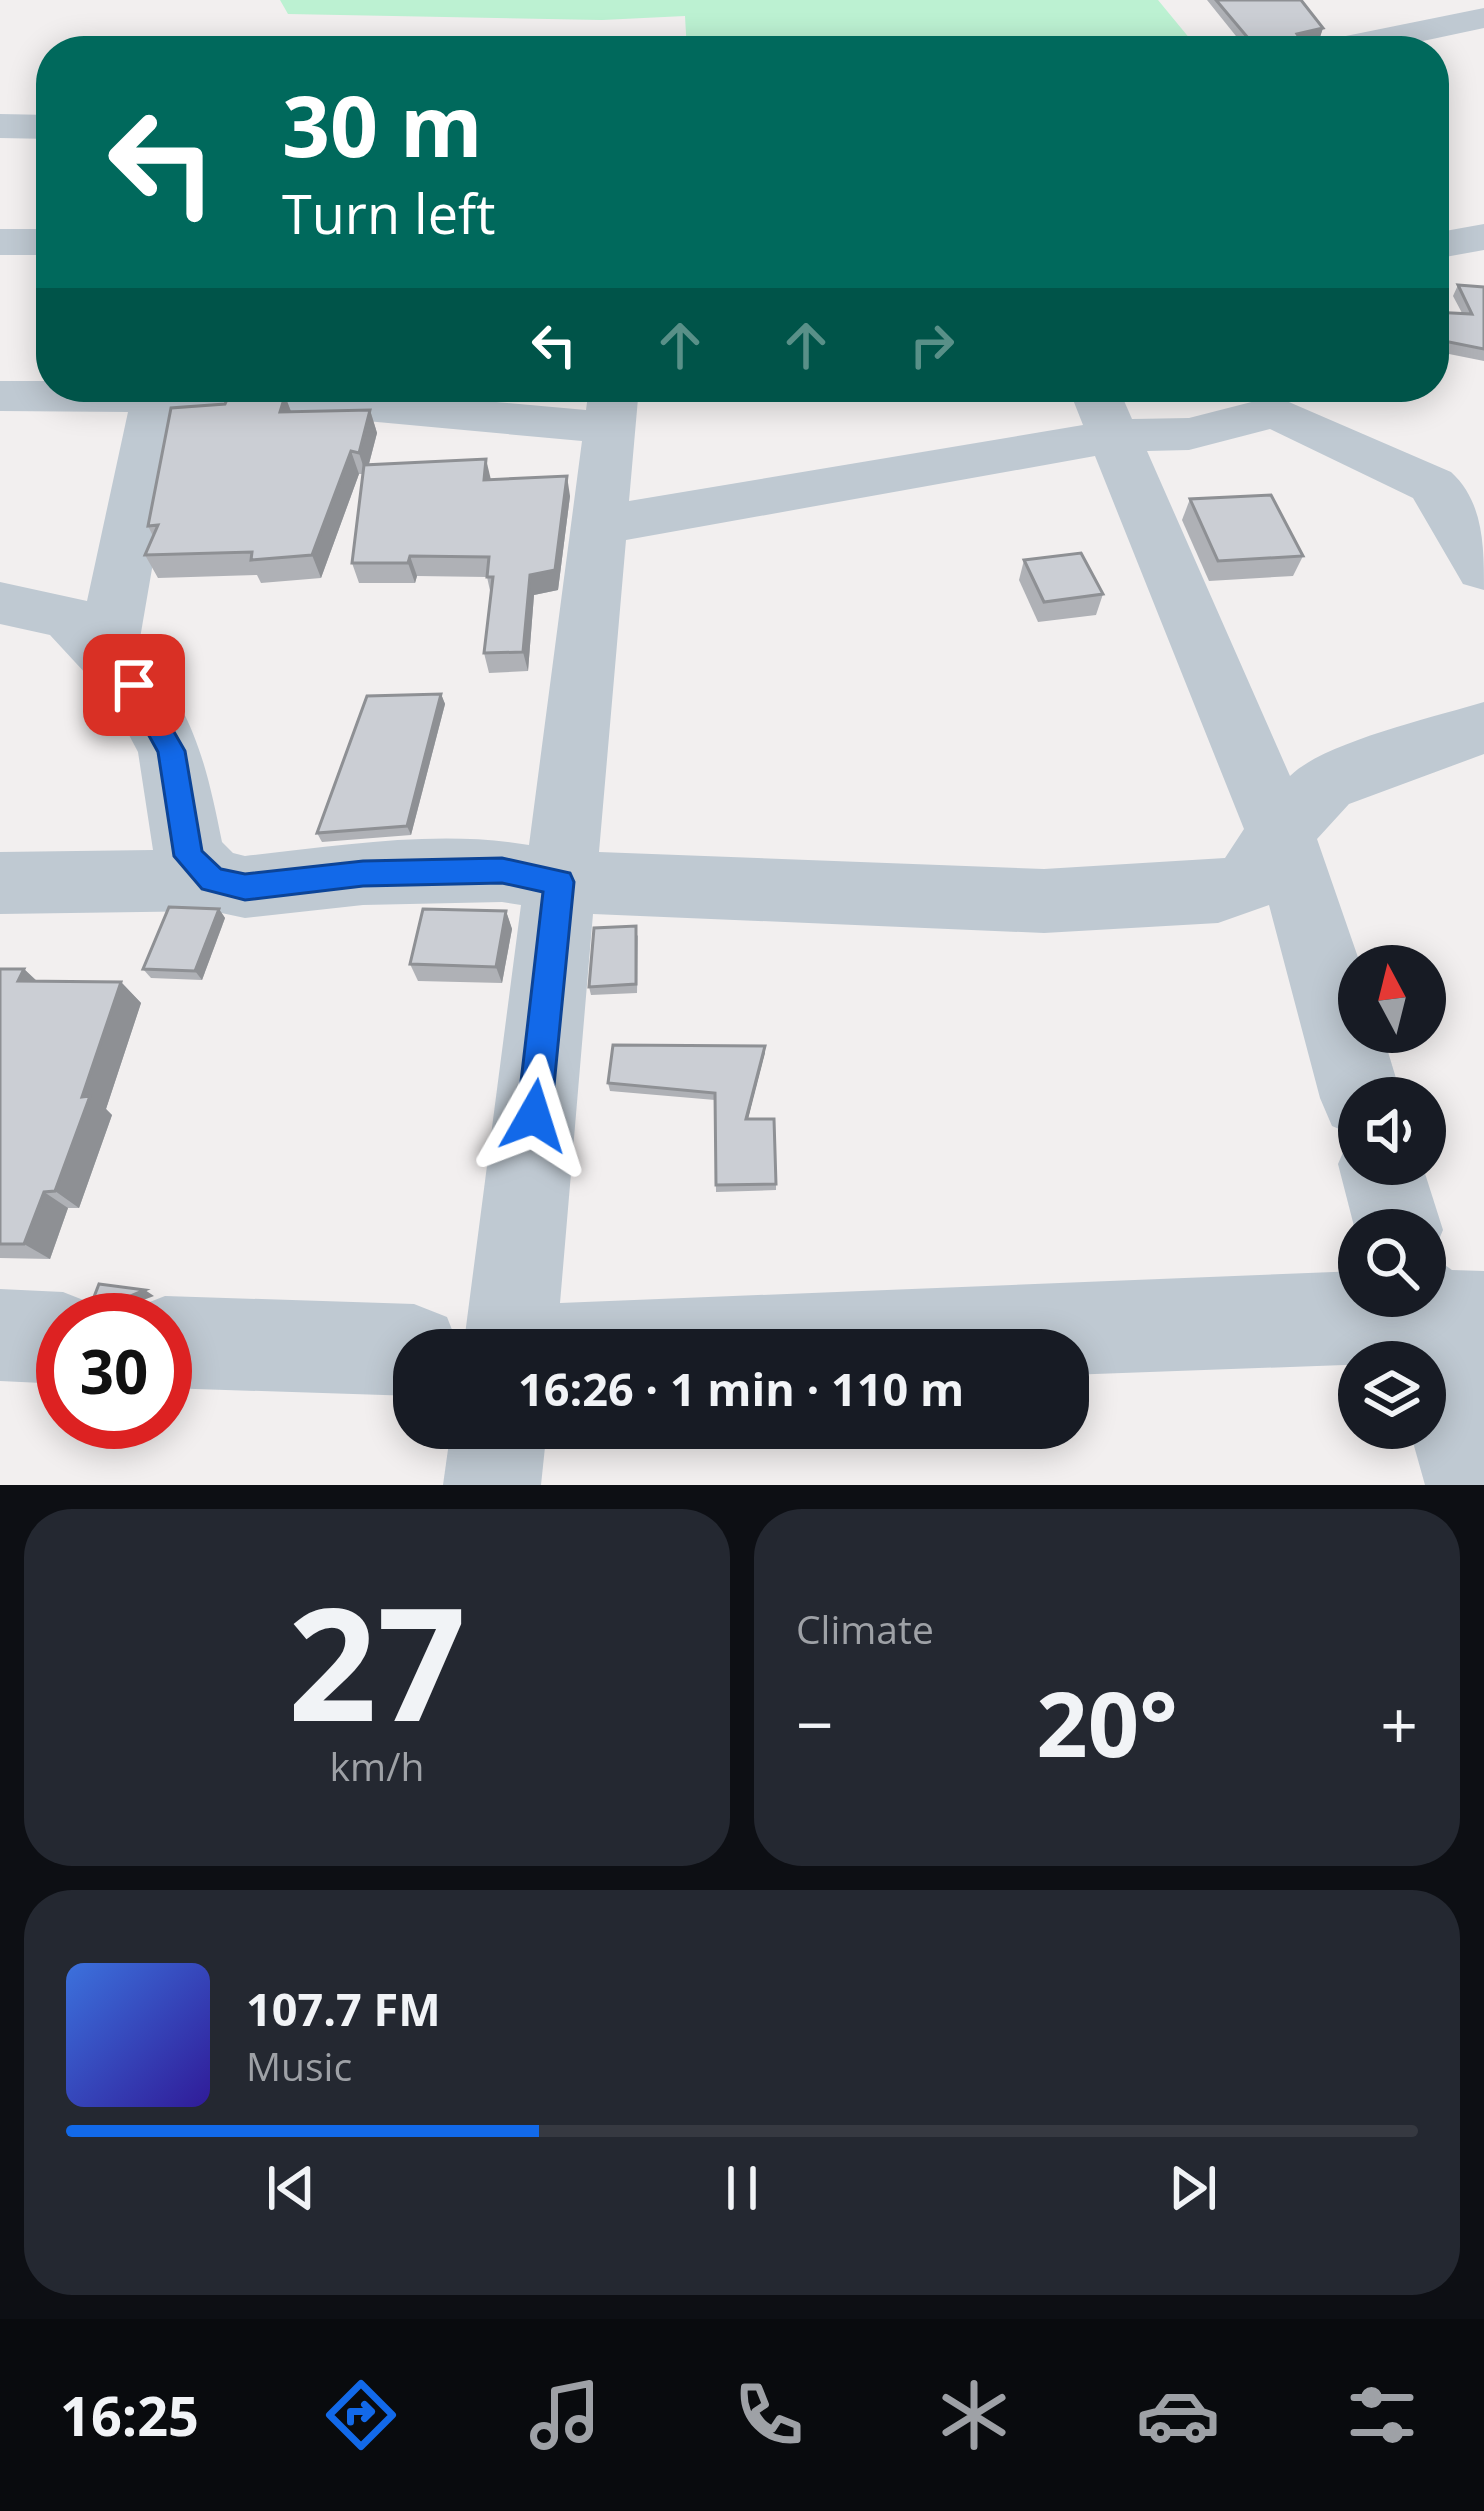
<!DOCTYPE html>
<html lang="en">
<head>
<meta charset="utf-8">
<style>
	:root { --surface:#171b24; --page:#242831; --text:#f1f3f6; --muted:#9ea1a6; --line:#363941; --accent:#1269e9 }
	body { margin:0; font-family:"Open Sans",sans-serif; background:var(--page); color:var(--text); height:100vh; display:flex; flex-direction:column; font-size:45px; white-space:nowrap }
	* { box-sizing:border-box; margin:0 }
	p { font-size:39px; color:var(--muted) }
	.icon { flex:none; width:66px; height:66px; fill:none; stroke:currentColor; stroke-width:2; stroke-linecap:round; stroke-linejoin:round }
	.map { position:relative; height:1485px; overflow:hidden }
	.drawer { display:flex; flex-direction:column; gap:24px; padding:24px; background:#0d0f14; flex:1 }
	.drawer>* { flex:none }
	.banner { position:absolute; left:36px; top:36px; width:1413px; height:366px; border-radius:48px; box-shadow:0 6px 30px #0003; background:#00695c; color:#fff; overflow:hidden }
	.needle { width:78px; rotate:353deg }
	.controls { position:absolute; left:1338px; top:945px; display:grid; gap:24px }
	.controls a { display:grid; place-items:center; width:108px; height:108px; border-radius:50%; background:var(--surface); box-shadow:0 6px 30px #0003; font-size:60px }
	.speed { position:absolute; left:36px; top:1293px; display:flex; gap:24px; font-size:60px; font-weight:700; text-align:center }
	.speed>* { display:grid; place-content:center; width:156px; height:156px; border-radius:50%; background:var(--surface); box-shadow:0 6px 30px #0003; line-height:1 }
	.speed .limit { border:18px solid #d22; background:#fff; color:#111 }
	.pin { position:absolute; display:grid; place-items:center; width:102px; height:102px; color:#fff; margin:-51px; border-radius:24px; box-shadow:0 6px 18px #0006 }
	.me { position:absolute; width:132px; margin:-66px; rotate:6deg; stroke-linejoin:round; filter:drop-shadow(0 0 9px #0008) }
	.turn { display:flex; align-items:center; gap:42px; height:252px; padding:0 48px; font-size:54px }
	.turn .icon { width:156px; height:156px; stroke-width:2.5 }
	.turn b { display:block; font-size:84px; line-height:102px }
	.lanes { display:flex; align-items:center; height:114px; padding:0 48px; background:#0003; justify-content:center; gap:60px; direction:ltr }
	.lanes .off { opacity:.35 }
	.big { font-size:90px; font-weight:700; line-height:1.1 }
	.drawer .card { flex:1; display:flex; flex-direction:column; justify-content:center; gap:18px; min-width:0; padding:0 42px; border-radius:48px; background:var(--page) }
	.drawer .dial { align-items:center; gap:0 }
	.dial b { font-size:156px; line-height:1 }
	.song { display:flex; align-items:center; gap:36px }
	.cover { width:144px; height:144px; border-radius:18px; background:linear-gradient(135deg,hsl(220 70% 55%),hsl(250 70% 35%)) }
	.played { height:12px; border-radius:6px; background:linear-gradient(90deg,var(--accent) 35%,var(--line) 35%) }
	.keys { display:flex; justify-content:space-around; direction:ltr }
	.heat { display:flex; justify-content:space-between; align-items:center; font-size:66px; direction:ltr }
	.drawer .tiles { flex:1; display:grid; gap:24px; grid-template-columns:1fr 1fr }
	.card:last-child { grid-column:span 2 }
	.trip { position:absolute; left:393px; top:1329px; width:696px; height:120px; border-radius:48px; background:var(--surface); box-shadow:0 6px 30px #0003; font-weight:700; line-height:120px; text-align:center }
	.tab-bar { display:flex; height:192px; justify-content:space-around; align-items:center; background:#090b0e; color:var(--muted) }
	.tab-bar .icon { width:84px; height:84px }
	.tab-bar .on { color:var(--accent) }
	.tab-bar b { font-size:54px; color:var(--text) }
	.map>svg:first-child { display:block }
	.green { fill:#bcf1d2 }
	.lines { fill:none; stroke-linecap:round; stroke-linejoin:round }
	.minor { fill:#bfc9d2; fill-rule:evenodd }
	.wall { fill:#afb1b6 }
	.shaded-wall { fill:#8e9094 }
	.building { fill:#cbced4; stroke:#8e9094; stroke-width:3 }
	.route { fill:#1269e9; stroke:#0c4497; stroke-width:3 }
</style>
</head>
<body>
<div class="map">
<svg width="1484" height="1485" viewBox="0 0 1484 1485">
	<rect width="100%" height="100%" fill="#f2efef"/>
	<!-- green -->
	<path class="green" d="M280 0H1158L1200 51H687L685 16 602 20 288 14Z"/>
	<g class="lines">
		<!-- minor -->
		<g class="minor">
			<path d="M1484 8V28L1376 51H1308L1313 43 1326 40Z"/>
			<path d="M0 114 51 115V139L0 138Z"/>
			<path d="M1484 224V250L1434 259V233Z"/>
			<rect x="0" y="229" width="51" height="26"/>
			<path d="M0 381H51V387H330L586 410 589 387H639L629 501 1083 425 1068 387H1118L1132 419 1189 418 1275 396 1451 472C1484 502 1484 547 1484 590L1463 584 1413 498 1270 429 1189 450 1147 451 1290 776C1324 742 1435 717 1484 702V754L1349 804 1317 839 1361 966 1359 1032H1382L1402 1098H1359V1164H1422L1443 1230 1432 1256 1452 1270 1484 1271V1485H1425L1409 1428H1425V1362L1068 1375V1350H463L521 905 502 902 363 905 245 918 212 911 0 914V852L153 850 138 752 111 701 50 635 0 624V582L87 601 128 412 0 411ZM179 412H269L582 441 529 845C438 829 336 846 245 856L233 853 222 842C207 768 194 706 138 650ZM1095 456 1244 829 1225 858 1044 869 599 852 626 540ZM1269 905 1320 1098 1332 1126 1351 1134 1338 1164 1355 1230 1359 1239V1230H1425V1296H1359V1271L560 1303 593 914 1044 933 1218 923Z"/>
			<path d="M0 1289 63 1292 96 1305 102 1320H63V1384L0 1381Z"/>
			<path d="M165 1296 414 1304 447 1317 460 1350H414V1396L165 1388V1320H128L132 1309Z"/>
			<path d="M451 1428H547L541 1485H443Z"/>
		</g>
	</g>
	<!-- wall -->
	<g class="wall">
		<path d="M1207 0H1301L1323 28 1320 37 1302 41 1308 51H1248Z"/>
		<path d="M1458 285 1484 287V361L1434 351V312L1462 313 1453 296Z"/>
		<path d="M446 387H482L446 390Z"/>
		<rect x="504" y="387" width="53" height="3"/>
		<path d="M285 396 291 412 370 410 377 433 369 464 491 480 570 496 558 590 534 595 528 671 489 673 484 653 491 595 487 577 417 576 415 583H359L352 563 363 474H359L321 578 261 583 257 575 158 578 145 555 153 536 148 526 225 404Z"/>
		<path d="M1190 499 1303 556 1293 576 1209 581 1182 520Z"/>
		<path d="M1024 560 1103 594 1096 615 1038 622 1019 580Z"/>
		<path d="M441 694 445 704 411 835 322 842 317 833Z"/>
		<path d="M219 909 225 918 202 980 151 978 143 969Z"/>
		<path d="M506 911 512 929 502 983 418 981 410 964Z"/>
		<path d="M638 935 637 993 591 995 589 987Z"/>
		<path d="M0 969H24L37 981 121 982 141 1003 106 1109 112 1115 79 1208H68L50 1259 0 1258Z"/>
		<path d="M765 1046 748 1119 776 1184V1190L716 1192 715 1100 610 1091 608 1083Z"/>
	</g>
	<!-- shaded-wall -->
	<g class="shaded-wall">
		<path d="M1323 28 1320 37 1294 44 1297 34Z"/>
		<path d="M285 396 294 419 280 412Z"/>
		<path d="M370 410 377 433 366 475 359 453Z"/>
		<path d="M351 451 359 474 321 578 312 555Z"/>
		<path d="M486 459 491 480H484Z"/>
		<path d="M567 476 570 496 558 590 534 595 528 671 523 652 530 575Z"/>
		<path d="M410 556 417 576 415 583 408 563Z"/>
		<path d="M441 694 445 704 411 835 407 826Z"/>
		<path d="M219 909 225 918 202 980 195 971Z"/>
		<path d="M506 911 512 929 502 983 496 967Z"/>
		<path d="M24 969 46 990 18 981Z"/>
		<path d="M121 982 141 1003 106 1109 112 1115 79 1208 55 1191 82 1097Z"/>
		<path d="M765 1046V1053L746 1127V1119Z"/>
		<path d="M44 1192 68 1208 50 1259 24 1244Z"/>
		<path d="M145 1290 154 1296 130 1305 124 1318 125 1320H119L114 1313 121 1300Z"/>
	</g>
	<!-- building -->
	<g class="building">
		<path d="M1216 0H1301L1323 28 1297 34 1308 51H1259Z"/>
		<path d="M1458 285 1484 287V349L1434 339V312L1472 314Z"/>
		<path d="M261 394 285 396 280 412 370 410 359 453 351 451 312 555 251 560 252 552 145 555 158 525 148 526 171 408 225 404 229 395Z"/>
		<path d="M486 459 484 480 567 476 555 570 530 575 523 652 484 653 493 577H487L489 557 410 556 408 563H352L364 465Z"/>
		<path d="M1271 495 1303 556 1218 561 1190 499Z"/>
		<path d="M1081 553 1103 594 1044 602 1024 560Z"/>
		<path d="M441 694 407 826 317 833 367 696Z"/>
		<path d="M169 907 219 909 195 971 143 969Z"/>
		<path d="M423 909 506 911 496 967 410 964Z"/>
		<path d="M636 926V984L589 987 594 928Z"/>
		<path d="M0 969H24L18 981 121 982 82 1097 90 1096 55 1191 44 1192 24 1244H0Z"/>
		<path d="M613 1045 765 1046 746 1119H774L776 1184 716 1185 715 1093 608 1083Z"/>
		<path d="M99 1284 145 1290 121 1300 114 1313 119 1320H144H89L96 1318 92 1302Z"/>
	</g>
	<!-- route -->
	<path class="route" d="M134 675 143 678 185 751 202 851 221 869 245 874 363 861 502 858 570 873 574 882 551 1116 546 1128 534 1133 522 1128 517 1116 543 892 502 883 363 886 245 900 202 889 174 856 158 752 121 685Z"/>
</svg>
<div class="controls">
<a><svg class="needle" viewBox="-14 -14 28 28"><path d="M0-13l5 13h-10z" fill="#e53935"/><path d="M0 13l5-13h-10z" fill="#9ea1a6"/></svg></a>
<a><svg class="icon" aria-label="sound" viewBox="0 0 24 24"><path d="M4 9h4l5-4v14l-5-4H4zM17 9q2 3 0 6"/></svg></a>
<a><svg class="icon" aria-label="search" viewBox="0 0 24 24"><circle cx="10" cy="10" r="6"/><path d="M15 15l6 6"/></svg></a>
<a><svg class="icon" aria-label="layers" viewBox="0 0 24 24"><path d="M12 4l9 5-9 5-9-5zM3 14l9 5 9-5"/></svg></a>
</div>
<div class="speed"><div class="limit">30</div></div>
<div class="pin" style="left:134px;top:685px;background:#d93025"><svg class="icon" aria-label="arrive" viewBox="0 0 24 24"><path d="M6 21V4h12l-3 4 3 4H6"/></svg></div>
<svg class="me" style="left:534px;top:1116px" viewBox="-20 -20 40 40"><path d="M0-17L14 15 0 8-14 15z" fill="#1269e9" stroke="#fff" stroke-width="4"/></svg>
<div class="trip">16:26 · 1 min · 110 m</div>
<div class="banner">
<div class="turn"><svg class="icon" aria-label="left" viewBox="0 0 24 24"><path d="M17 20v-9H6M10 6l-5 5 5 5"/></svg><div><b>30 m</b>Turn left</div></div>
<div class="lanes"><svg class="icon" aria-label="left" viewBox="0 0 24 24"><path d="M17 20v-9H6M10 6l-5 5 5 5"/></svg><svg class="icon off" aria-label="ahead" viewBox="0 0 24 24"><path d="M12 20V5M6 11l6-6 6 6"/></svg><svg class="icon off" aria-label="ahead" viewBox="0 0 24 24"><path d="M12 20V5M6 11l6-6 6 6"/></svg><svg class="icon off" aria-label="right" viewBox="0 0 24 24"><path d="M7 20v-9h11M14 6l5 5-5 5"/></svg></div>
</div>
</div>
<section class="drawer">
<div class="tiles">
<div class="card dial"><b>27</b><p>km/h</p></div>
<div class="card"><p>Climate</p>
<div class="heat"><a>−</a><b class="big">20°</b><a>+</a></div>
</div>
<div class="card">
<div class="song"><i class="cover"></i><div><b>107.7 FM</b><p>Music</p></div></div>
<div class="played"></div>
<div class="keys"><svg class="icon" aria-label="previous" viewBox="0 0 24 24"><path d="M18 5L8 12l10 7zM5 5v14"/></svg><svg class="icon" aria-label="pause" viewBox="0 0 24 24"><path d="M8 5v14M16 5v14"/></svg><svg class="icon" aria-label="next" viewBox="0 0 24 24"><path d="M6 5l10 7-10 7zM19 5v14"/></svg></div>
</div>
</div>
</section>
<nav class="tab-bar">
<b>16:25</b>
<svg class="icon on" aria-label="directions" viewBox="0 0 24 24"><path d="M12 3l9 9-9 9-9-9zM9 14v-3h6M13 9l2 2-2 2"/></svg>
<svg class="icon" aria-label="music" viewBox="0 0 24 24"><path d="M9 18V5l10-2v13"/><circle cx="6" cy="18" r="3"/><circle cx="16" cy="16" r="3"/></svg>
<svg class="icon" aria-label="phone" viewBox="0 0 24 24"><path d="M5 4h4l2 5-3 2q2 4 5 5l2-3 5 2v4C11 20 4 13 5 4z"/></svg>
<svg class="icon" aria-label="climate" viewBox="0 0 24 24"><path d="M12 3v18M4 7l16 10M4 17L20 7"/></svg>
<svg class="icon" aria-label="car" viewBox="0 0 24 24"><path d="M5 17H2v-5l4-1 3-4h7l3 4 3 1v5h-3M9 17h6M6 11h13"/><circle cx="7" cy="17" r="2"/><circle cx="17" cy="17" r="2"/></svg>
<svg class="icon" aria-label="filters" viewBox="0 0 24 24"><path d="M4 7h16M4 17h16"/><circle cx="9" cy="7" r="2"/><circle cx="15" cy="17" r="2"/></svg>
</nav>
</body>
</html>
